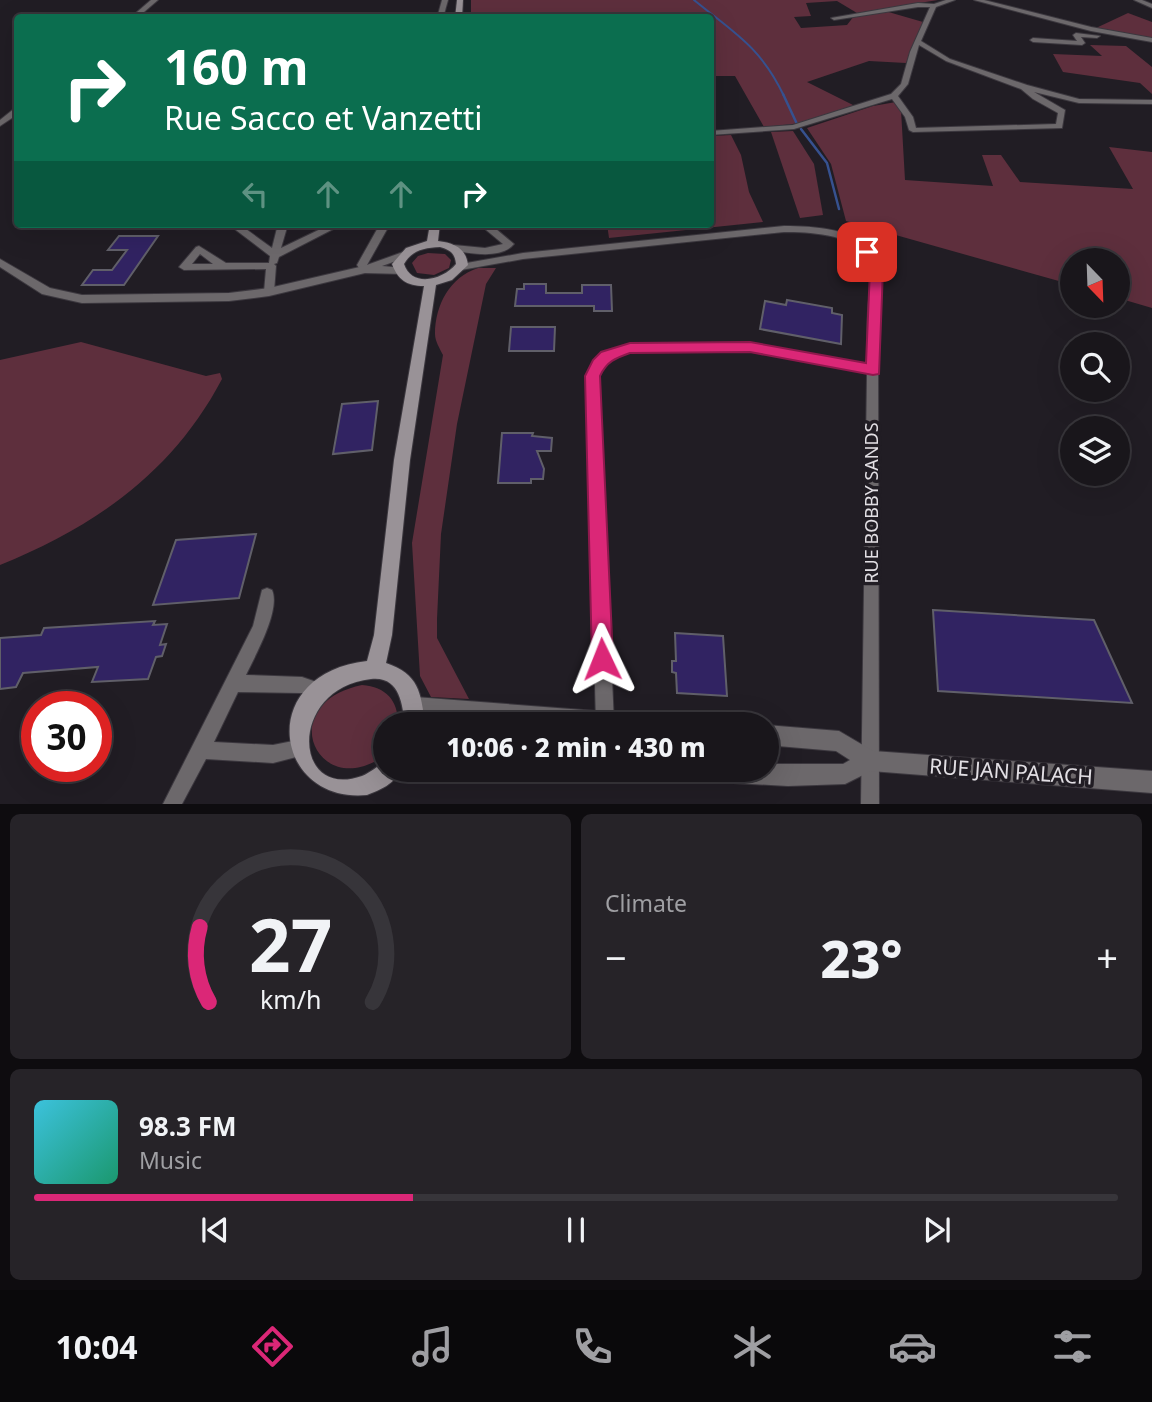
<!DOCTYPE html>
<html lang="en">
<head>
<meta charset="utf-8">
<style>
	:root { --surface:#19161b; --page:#262328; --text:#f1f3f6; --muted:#9f9fa3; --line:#37353a; --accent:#db2777 }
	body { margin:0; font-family:"Noto Sans",sans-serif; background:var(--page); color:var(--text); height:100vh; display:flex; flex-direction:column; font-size:26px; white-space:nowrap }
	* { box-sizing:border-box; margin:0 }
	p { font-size:23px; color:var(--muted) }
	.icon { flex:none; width:38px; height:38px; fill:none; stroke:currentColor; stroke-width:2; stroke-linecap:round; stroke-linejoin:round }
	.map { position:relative; height:804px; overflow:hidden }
	.sheet { display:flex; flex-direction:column; gap:10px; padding:10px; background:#0e0c0f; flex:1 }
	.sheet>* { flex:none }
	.guide { position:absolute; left:14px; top:14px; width:700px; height:214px; border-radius:7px; box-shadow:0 7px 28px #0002,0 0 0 2px var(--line); background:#0b6e4f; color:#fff; overflow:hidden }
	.needle { width:46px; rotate:157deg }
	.controls { position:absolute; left:1060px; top:248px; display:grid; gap:14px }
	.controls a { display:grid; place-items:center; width:70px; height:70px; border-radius:50%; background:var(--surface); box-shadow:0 7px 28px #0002,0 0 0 2px var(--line); font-size:35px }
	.speed { position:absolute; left:21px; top:691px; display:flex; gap:14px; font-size:35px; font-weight:700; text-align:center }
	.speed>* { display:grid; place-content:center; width:91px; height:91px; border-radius:50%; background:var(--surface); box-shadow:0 7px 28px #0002,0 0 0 2px var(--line); line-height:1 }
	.speed .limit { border:10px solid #d22; background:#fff; color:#111 }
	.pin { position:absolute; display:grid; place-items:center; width:60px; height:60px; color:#fff; margin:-30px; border-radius:14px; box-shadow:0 4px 10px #0006 }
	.me { position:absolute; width:77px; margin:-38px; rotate:358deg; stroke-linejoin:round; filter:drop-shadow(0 0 5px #0008) }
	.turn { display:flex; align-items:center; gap:24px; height:147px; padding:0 35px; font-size:32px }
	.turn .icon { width:91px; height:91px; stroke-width:2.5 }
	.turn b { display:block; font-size:49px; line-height:60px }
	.lanes { display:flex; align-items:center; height:66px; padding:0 35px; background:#0003; justify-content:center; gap:35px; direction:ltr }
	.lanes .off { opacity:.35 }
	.big { font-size:52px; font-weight:800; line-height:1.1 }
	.sheet .tile { flex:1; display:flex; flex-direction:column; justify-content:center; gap:10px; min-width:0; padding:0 24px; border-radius:10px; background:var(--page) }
	.sheet .dial { align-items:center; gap:0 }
	.dial svg { height:182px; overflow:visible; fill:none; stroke:var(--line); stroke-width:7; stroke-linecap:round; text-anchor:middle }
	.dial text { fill:var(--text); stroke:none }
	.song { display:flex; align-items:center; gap:21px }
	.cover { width:84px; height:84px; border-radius:10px; background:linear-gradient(135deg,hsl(190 70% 55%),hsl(160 70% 35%)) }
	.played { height:7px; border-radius:4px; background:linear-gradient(90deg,var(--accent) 35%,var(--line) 35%) }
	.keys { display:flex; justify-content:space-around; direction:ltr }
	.heat { display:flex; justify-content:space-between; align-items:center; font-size:38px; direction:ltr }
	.sheet .tiles { flex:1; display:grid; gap:10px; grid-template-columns:1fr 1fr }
	.tile:last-child { grid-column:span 2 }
	.trip { position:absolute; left:373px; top:712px; width:406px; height:70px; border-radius:35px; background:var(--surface); box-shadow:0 7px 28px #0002,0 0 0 2px var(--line); font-weight:800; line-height:70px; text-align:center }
	.dock { display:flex; height:112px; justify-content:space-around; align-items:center; background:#0a090b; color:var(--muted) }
	.dock .icon { width:49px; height:49px }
	.dock .selected { color:var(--accent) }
	.dock b { font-size:32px; color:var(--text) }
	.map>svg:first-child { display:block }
	.green { fill:#5e2f3d }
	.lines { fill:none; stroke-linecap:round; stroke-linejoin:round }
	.stream-far1 { stroke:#36518f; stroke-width:2 }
	.stream { stroke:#36518f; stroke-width:2.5 }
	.building { fill:#312362; stroke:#605f69; stroke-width:2 }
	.minor-casing { stroke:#3c383f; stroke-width:2 }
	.tertiary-casing { stroke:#3c383f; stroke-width:2 }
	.secondary-casing { stroke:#3c383f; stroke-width:2 }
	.minor { fill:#6c686b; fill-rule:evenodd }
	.tertiary { fill:#6c686b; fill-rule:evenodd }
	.secondary { fill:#999297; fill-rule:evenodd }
	.route { fill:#db2777; stroke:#8e194d; stroke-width:2 }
	.labels { text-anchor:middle; stroke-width:7; stroke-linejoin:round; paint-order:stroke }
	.street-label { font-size:18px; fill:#e2dfe4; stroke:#211d24 }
	.near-street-label { font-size:21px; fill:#e2dfe4; stroke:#211d24 }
</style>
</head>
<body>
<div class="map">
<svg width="1152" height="804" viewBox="0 0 1152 804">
	<rect width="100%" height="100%" fill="#211d24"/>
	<!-- green -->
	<g class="green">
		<path d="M471 0H938L857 13 837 1 806 3 811 16 794 17 801 28 847 25 854 16 885 11 923 22 906 63 869 61 807 82 855 106 802 123 764 127 735 76H711L710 18H471Z"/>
		<path d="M1128 13 1152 22V38L1096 28Z"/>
		<path d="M1090 45 1126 46 1152 67V94L1140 83 1063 72 1053 54 1102 56Z"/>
		<path d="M896 102 901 110 905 180 993 186 982 155H1001L1020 182 1133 189 1109 147 1152 152V308L1118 298V261H1073V285L846 221 831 164 807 128 873 106Z"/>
		<path d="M793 131 814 164 823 215 800 218 771 132Z"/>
		<path d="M731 135 741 155 749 192 763 222 609 238 607 224H710L711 136Z"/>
		<path d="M428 253 445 254 451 260 449 268 434 275 417 273 412 263 418 256Z"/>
		<path d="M478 268H496L486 284 457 424 441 534 437 619V638L469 699 431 697 420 676 412 543 443 355C440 349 435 341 435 334 435 305 450 277 478 268Z"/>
		<path d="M81 342 206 376 220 373 222 379C173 472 96 526 0 565V360Z"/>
		<path d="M362 685C386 687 398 700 398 724H385V755C319 804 271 704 362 685Z"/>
	</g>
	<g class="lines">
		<!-- stream-far1 -->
		<path class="stream-far1" d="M694 0C734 33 760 46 784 96"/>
		<!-- stream -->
		<g class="stream">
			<path d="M783 94 797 124"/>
			<path d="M801 129 827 163 839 209"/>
		</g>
	</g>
	<!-- building -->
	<g class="building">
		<path d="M119 236H158L124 285H82L93 270H112L127 250H108Z"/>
		<path d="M524 284H546V293H582V285H611L612 311H594V306H515L517 289H524Z"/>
		<path d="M787 300 832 308V313L842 315 841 344 760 329 765 301 786 305Z"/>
		<path d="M511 327H555L554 351H509Z"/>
		<path d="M378 401 372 450 333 454 342 404Z"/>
		<path d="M502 433H533L532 436 552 438 551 451H537L544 469 543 479H531V483H498Z"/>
		<path d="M256 534 239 598 153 605 176 540Z"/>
		<path d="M933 610 1094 620 1132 703 938 691Z"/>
		<path d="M155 621 153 625 167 624 160 645 166 644 162 656 156 657 148 679 92 682 98 667 23 673 16 687 0 689V638L41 635 44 628Z"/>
		<path d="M675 633 723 636 727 696 677 693 676 673 672 672V661H676Z"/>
	</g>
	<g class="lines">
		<!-- minor casing -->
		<g class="minor-casing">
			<g id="minor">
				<path d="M151 0H158L137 18H130Z"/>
				<path d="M442 0H448L443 18H437Z"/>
				<path d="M946 0H955L936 7 921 41 950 59 1027 85 1079 99 1152 100V104L1079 103 1034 92 1065 110 1062 128 913 132 909 130 905 117 892 99 794 129 710 135V131L793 125 891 94 901 84 910 52 930 7H918L834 20 831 18 918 3 934 4ZM919 45 946 61 1021 89 1033 99 1058 113 1056 124 916 128 913 117 898 96 908 84Z"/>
				<path d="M974 0H984L1091 27 1152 38V42L1091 31Z"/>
				<path d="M1134 0H1142L1152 4V8Z"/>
				<path d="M1076 33 1100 36 1097 38 1081 37 1085 43 1082 45 1033 42 1030 40 1033 38 1077 41 1073 35Z"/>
				<path d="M15 108H18V114L0 126V120Z"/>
				<path d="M228 224H239L272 248 278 224H288L281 248 331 224H343L279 257 277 263 274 264 276 266 274 292 269 295 264 292 266 269 184 270 179 267 196 247 199 246 226 263H269L270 256ZM200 254 213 264H192Z"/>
				<path d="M380 224H390L367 265 370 269 369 271H361L357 265Z"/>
				<path d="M479 224H490L514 244C501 260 469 253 451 250V246L454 245 485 248 503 244Z"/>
				<path d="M784 226C818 226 871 229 881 269 884 281 880 295 878 307L879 804H861L867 373 750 351 631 352 611 359 603 366 599 375 614 724H596L587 375 594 361 603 353 630 344 750 343 867 365C867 346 867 328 868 310 868 297 874 284 872 271 866 234 813 232 784 232L523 259 461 270 456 267 461 264 523 253Z"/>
				<path d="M267 588 272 590C281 610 255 656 246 675L302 677 325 685 327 691 325 697 319 699 302 693 238 692 214 742 273 745 298 740 304 743 307 749 304 755 273 763 206 759 182 804H163L253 626 262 590Z"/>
			</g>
		</g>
		<!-- tertiary casing -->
		<g class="tertiary-casing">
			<g id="tertiary">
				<path d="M403 252 407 253V257L382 266 403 268V274L365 273 269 296 229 301 82 303 42 294 0 267V259L50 288 82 295 229 293 269 288 364 266Z"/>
				<path d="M415 697 636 714 643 717 646 724H514L415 717 408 714 405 707 408 700Z"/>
				<path d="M766 725 839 731 873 751 1152 771V793L871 771 845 784 788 786 680 780 673 777 670 770H766V764H843L850 760 836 751 766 745Z"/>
			</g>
		</g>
		<!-- secondary casing -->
		<g class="secondary-casing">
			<g id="secondary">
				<path d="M457 0H463L462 18H455Z"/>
				<path d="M430 224H440L438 241C454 243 466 248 468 265L452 280 436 285 410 460 392 635 386 663C419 674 421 693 425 724H405C402 704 400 676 371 679 288 688 292 801 362 776 370 773 377 766 385 762V770H400C395 784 380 790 367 795 274 804 254 674 367 661L374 635 394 460 424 286C407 286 398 280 392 264L406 248 427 241ZM440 247C450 250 455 253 456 264 443 280 412 288 404 264 412 250 424 248 440 247Z"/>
			</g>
		</g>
		<!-- minor -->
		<use href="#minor" class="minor"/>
		<!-- tertiary -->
		<use href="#tertiary" class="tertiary"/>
		<!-- secondary -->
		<use href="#secondary" class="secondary"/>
	</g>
	<!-- route -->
	<path class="route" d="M867 248 871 249 883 269 879 374 873 375 750 352 630 353C616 358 607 361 600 376L613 659 610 667 602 670 595 667 592 659 585 376 593 360 601 352 630 343 750 342 866 363 870 269 860 252Z"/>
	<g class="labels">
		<!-- street labels -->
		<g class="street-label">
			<text transform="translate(872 503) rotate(-90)" y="6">RUE BOBBY SANDS</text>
		</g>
		<!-- near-street labels -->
		<g class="near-street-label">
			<text transform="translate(1011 772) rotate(4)" y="7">RUE JAN PALACH</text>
		</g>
	</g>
</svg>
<div class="controls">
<a><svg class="needle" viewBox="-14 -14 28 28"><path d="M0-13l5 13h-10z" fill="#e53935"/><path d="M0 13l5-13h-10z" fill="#9f9fa3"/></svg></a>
<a><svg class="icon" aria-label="search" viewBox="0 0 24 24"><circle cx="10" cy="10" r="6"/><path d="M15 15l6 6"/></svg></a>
<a><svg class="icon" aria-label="layers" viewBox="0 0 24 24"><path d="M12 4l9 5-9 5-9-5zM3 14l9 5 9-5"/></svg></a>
</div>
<div class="speed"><div class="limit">30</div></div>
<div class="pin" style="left:867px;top:252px;background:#d93025"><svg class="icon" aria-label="arrive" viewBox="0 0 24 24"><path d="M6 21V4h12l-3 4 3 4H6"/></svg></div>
<svg class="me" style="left:602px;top:659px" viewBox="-20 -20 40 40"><path d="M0-17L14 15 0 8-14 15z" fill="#db2777" stroke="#fff" stroke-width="4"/></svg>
<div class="trip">10:06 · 2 min · 430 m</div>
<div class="guide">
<div class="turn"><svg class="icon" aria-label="right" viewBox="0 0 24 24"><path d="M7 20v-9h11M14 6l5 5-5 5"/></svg><div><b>160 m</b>Rue Sacco et Vanzetti</div></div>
<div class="lanes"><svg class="icon off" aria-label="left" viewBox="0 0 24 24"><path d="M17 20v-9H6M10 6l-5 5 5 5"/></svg><svg class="icon off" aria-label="ahead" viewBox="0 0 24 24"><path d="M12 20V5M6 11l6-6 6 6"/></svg><svg class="icon off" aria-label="ahead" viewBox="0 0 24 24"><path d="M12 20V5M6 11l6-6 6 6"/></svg><svg class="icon" aria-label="right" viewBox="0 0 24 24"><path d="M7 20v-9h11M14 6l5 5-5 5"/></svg></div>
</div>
</div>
<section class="sheet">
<div class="tiles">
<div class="tile dial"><svg viewBox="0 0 100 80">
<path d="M14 69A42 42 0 1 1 86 69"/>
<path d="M14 69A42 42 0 0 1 10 36" stroke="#db2777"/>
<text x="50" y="56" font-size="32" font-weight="700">27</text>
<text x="50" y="72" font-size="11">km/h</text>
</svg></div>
<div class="tile"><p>Climate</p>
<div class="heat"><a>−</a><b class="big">23°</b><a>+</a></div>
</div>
<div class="tile">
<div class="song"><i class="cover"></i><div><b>98.3 FM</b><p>Music</p></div></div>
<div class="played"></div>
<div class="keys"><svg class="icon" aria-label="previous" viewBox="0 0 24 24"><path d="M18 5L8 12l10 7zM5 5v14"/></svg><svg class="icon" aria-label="pause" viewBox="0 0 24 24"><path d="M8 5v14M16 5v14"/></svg><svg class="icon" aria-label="next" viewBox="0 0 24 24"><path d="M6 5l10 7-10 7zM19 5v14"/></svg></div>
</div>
</div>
</section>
<nav class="dock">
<b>10:04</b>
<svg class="icon selected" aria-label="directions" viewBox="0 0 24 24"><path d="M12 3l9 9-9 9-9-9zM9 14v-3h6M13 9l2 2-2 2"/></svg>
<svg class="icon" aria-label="music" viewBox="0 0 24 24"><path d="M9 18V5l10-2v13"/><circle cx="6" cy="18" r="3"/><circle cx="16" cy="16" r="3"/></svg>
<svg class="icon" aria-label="phone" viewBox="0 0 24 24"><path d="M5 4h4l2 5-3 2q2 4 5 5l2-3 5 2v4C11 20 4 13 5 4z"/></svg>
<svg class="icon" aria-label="climate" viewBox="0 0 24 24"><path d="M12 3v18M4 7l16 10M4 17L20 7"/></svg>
<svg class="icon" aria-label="car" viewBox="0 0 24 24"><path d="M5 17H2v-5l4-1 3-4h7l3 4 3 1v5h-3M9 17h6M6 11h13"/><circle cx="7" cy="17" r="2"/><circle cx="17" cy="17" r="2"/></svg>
<svg class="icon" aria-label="filters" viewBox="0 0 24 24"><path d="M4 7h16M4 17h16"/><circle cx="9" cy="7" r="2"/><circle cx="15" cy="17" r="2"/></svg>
</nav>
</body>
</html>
